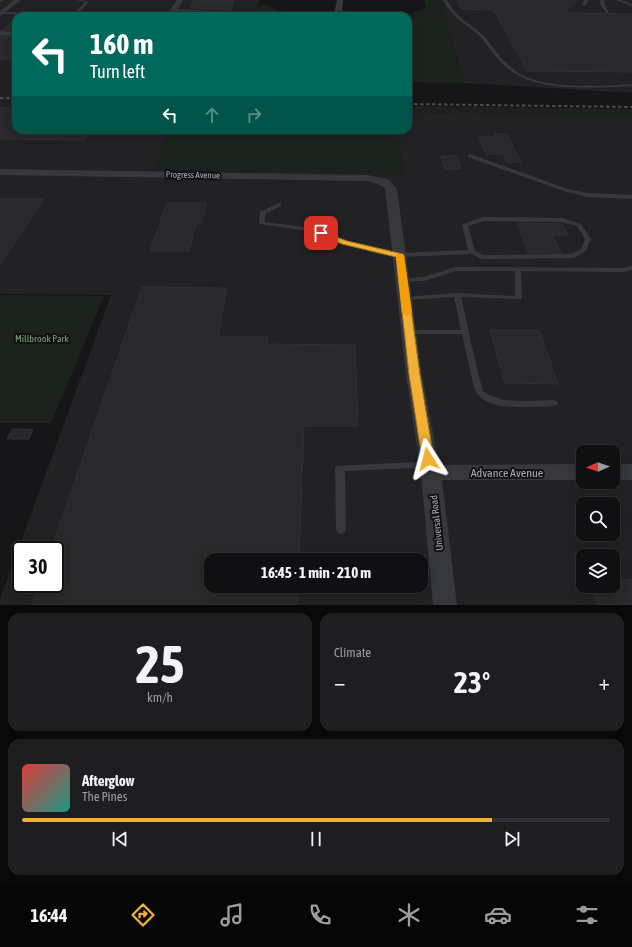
<!DOCTYPE html>
<html lang="en">
<head>
<meta charset="utf-8">
<style>
	:root { --surface:#101012; --page:#1e1e20; --text:#f1f3f6; --muted:#9c9d9f; --line:#303032; --accent:#f2b134 }
	body { margin:0; font-family:"Asap Condensed",sans-serif; background:var(--page); color:var(--text); height:100vh; display:flex; flex-direction:column; font-size:15px; white-space:nowrap }
	* { box-sizing:border-box; margin:0 }
	p { font-size:13px; color:var(--muted) }
	.icon { flex:none; width:22px; height:22px; fill:none; stroke:currentColor; stroke-width:2; stroke-linecap:round; stroke-linejoin:round }
	.map { position:relative; height:605px; overflow:hidden }
	.details { display:flex; flex-direction:column; gap:8px; padding:8px; background:#09090a; flex:1 }
	.details>* { flex:none }
	.top-card { position:absolute; left:12px; top:12px; width:400px; height:122px; border-radius:12px; box-shadow:0 2px 10px #0003,0 0 0 1px var(--line); background:#00695c; color:#fff; overflow:hidden }
	.needle { width:26px; rotate:268deg }
	.fabs { position:absolute; left:576px; top:445px; display:grid; gap:8px }
	.fabs a { display:grid; place-items:center; width:44px; height:44px; border-radius:8px; background:var(--surface); box-shadow:0 2px 10px #0003,0 0 0 1px var(--line); font-size:20px }
	.speed { position:absolute; left:12px; top:541px; display:flex; gap:8px; font-size:20px; font-weight:700; text-align:center }
	.speed>* { display:grid; place-content:center; width:52px; height:52px; border-radius:50%; background:var(--surface); box-shadow:0 2px 10px #0003,0 0 0 1px var(--line); line-height:1 }
	.speed .limit { border:2px solid #111; border-radius:6px; background:#fff; color:#111 }
	.pin { position:absolute; display:grid; place-items:center; width:34px; height:34px; color:#fff; margin:-17px; border-radius:8px; box-shadow:0 2px 6px #0006 }
	.me { position:absolute; width:44px; margin:-22px; rotate:351deg; stroke-linejoin:round; filter:drop-shadow(0 0 3px #0008) }
	.turn { display:flex; align-items:center; gap:14px; height:84px; padding:0 12px; font-size:18px }
	.turn .icon { width:52px; height:52px; stroke-width:2.5 }
	.turn b { display:block; font-size:28px; line-height:34px }
	.lanes { display:flex; align-items:center; height:38px; padding:0 12px; background:#0003; justify-content:center; gap:20px; direction:ltr }
	.lanes .off { opacity:.35 }
	.big { font-size:30px; font-weight:700; line-height:1.1 }
	.details .tile { flex:1; display:flex; flex-direction:column; justify-content:center; gap:6px; min-width:0; padding:0 14px; border-radius:12px; background:var(--page) }
	.details .dial { align-items:center; gap:0 }
	.dial b { font-size:52px; line-height:1 }
	.song { display:flex; align-items:center; gap:12px }
	.cover { width:48px; height:48px; border-radius:6px; background:linear-gradient(135deg,hsl(0 70% 55%),hsl(170 70% 35%)) }
	.played { height:4px; border-radius:2px; background:linear-gradient(90deg,var(--accent) 80%,var(--line) 80%) }
	.keys { display:flex; justify-content:space-around; direction:ltr }
	.heat { display:flex; justify-content:space-between; align-items:center; font-size:22px; direction:ltr }
	.details .tiles { flex:1; display:grid; gap:8px; grid-template-columns:1fr 1fr }
	.tile:last-child { grid-column:span 2 }
	.trip { position:absolute; left:204px; top:553px; width:224px; height:40px; border-radius:12px; background:var(--surface); box-shadow:0 2px 10px #0003,0 0 0 1px var(--line); font-weight:700; line-height:40px; text-align:center }
	.menu { display:flex; height:64px; justify-content:space-around; align-items:center; background:#060607; color:var(--muted) }
	.menu .icon { width:28px; height:28px }
	.menu .on { color:var(--accent) }
	.menu b { font-size:18px; color:var(--text) }
	.map>svg:first-child { display:block }
	.built { fill:#222225; fill-rule:evenodd }
	.green { fill:#1c231d }
	.building { fill:#29292c; stroke:#303034 }
	.lines { fill:none; stroke-linecap:round; stroke-linejoin:round }
	.service { fill:#37383d; fill-rule:evenodd }
	.minor { fill:#37383d; fill-rule:evenodd }
	.rail { stroke:#4a4c52; stroke-width:2; stroke-dasharray:3.5 2.5; stroke-linecap:butt }
	.route { fill:#f2b134; stroke:#9d7322 }
	.slow { fill:#f59e0b }
	.labels { text-anchor:middle; stroke-width:4; stroke-linejoin:round; paint-order:stroke }
	.far-street-label { font-size:9px; fill:#a8adb8; stroke:#111113 }
	.park-label { font-size:10px; fill:#7fa381; stroke:#111113 }
	.street-label { font-size:10px; fill:#a8adb8; stroke:#111113 }
	.near-street-label { font-size:12px; fill:#a8adb8; stroke:#111113 }
</style>
</head>
<body>
<div class="map">
<svg width="632" height="605" viewBox="0 0 632 605">
	<rect width="100%" height="100%" fill="#161618"/>
	<!-- built -->
	<g class="built">
		<path d="M0 0H260L255 16H16V130H170L154 170 376 173 397 176 404 174 397 130H408V112L632 116V605H0V599L111 295 0 294ZM583 452H613V482H583ZM583 504H613V534H583ZM21 550H55V584H21ZM583 556H613V586H583ZM211 560H421V586H211Z"/>
		<path d="M440 0H632V93L464 83Z"/>
	</g>
	<!-- green -->
	<g class="green">
		<path d="M424 0H440L464 83 408 82V16H400L412 13 426 8Z"/>
		<path d="M259 5H268L280 13 295 16H255Z"/>
		<path d="M408 106 632 109V116L408 112Z"/>
		<path d="M170 130H397L404 173 397 176 376 173 154 170Z"/>
		<path d="M0 295 104 296 51 423H0Z"/>
	</g>
	<!-- building -->
	<g class="building">
		<path d="M194 0H234L231 10 190 8Z"/>
		<path d="M457 0H578L564 13 632 14V72L527 71 494 10 461 9Z"/>
		<path d="M187 13 229 15 185 16Z"/>
		<path d="M16 18V30H2Z"/>
		<path d="M0 36 16 37V52L9 59H0Z"/>
		<path d="M0 108H16V130H91L84 140 0 139Z"/>
		<path d="M494 134H507L521 162H506L503 154H486L479 137H495Z"/>
		<path d="M441 156H457L461 169H445Z"/>
		<path d="M0 199H44L0 265Z"/>
		<path d="M167 203H206L201 224H196L189 251H150Z"/>
		<path d="M517 223 562 224 568 235H552L561 253H529Z"/>
		<path d="M142 287 227 288 218 337H268L267 344 355 345 358 426H304L299 560H211V586H298L297 605H32L39 584H55V550H51Z"/>
		<path d="M490 330H539L558 384 505 383Z"/>
		<path d="M12 429H33L29 439H7Z"/>
		<path d="M613 580H632V605H598L592 586H613Z"/>
	</g>
	<g class="lines">
		<!-- service -->
		<g class="service">
			<path d="M0 0H4L0 3Z"/>
			<path d="M76 0H82L89 2 76 16H72L73 15 0 14 1 12 75 13 85 2Z"/>
			<path d="M443 0H447C455 17 471 24 484 36 489 42 494 49 499 55 504 62 511 67 517 72 543 90 602 86 632 84V86C599 88 539 92 513 72 507 68 501 63 497 58 491 51 486 43 480 36 466 24 451 17 443 0Z"/>
			<path d="M584 0H588L586 5 584 6 582 5Z"/>
			<path d="M600 0H604L605 6 609 13H607L601 6Z"/>
			<path d="M616 0H621L632 4V6Z"/>
			<path d="M174 9 232 12 234 13 232 14 173 11Z"/>
			<path d="M470 154 568 189 588 193 632 195V199L588 197 564 191 468 157V155Z"/>
			<path d="M279 203 281 204V206L265 214V222L311 228 346 241 379 250 400 253 468 250 462 225 463 224 483 217 562 218 581 224 591 239 586 251 574 258 482 259 471 254 400 257 378 254 342 243 308 231 260 224 259 223 260 212ZM484 221 562 222 577 226 585 239 581 249 572 254 483 255 475 251 468 226Z"/>
			<path d="M632 266V270L623 272 521 271 522 298 521 299 461 297 478 373 483 391 489 395 504 400 525 401 554 400 557 401 558 403 557 405C550 407 542 406 535 407 515 407 483 410 474 388L462 334H409L405 332 409 330H461L454 297 406 300 404 299 403 298 404 297 457 293 515 296V271H456L424 281 403 282 400 280 401 279 423 277 455 267 623 268Z"/>
			<path d="M414 462 432 470 434 472 432 474 429 476 413 468 345 471 346 530 344 533 341 534 338 533 336 530 335 468 337 466Z"/>
		</g>
		<!-- minor -->
		<g class="minor">
			<path d="M14 0H21L0 16V11Z"/>
			<path d="M177 0H183L174 16H166Z"/>
			<path d="M337 0H343L342 14 339 16 334 14Z"/>
			<path d="M0 31 16 32V36L0 35Z"/>
			<path d="M0 169 367 175 388 179 397 189 422 375 439 465 583 464V480H442L457 605H433L421 473 406 375 385 188 376 183 367 181 0 175Z"/>
			<rect x="613" y="464" width="19" height="16"/>
		</g>
		<!-- rail -->
		<g class="rail">
			<path d="M0 98H16"/>
			<path d="M408 104 632 107"/>
		</g>
	</g>
	<!-- route -->
	<path class="route" d="M321 231 347 241 403 254 404 256 420 375 434 459 432 462 428 463 424 462 422 459 409 375 396 257 342 244 318 235V232Z"/>
	<!-- slow -->
	<path class="slow" d="M397 254H403L404 256 412 313 407 316 402 313 396 256Z"/>
	<g class="labels">
		<!-- far-street labels -->
		<g class="far-street-label">
			<text transform="translate(193 175) rotate(1)" y="3">Progress Avenue</text>
		</g>
		<!-- park labels -->
		<g class="park-label">
			<text x="42" y="342">Millbrook Park</text>
		</g>
		<!-- street labels -->
		<g class="street-label">
			<text transform="translate(436 523) rotate(-96)" y="4">Universal Road</text>
		</g>
		<!-- near-street labels -->
		<g class="near-street-label">
			<text x="507" y="477">Advance Avenue</text>
		</g>
	</g>
</svg>
<div class="fabs">
<a><svg class="needle" viewBox="-14 -14 28 28"><path d="M0-13l5 13h-10z" fill="#e53935"/><path d="M0 13l5-13h-10z" fill="#9c9d9f"/></svg></a>
<a><svg class="icon" aria-label="search" viewBox="0 0 24 24"><circle cx="10" cy="10" r="6"/><path d="M15 15l6 6"/></svg></a>
<a><svg class="icon" aria-label="layers" viewBox="0 0 24 24"><path d="M12 4l9 5-9 5-9-5zM3 14l9 5 9-5"/></svg></a>
</div>
<div class="speed"><div class="limit">30</div></div>
<div class="pin" style="left:321px;top:233px;background:#d93025"><svg class="icon" aria-label="arrive" viewBox="0 0 24 24"><path d="M6 21V4h12l-3 4 3 4H6"/></svg></div>
<svg class="me" style="left:428px;top:459px" viewBox="-20 -20 40 40"><path d="M0-17L14 15 0 8-14 15z" fill="#f2b134" stroke="#fff" stroke-width="4"/></svg>
<div class="trip">16:45 · 1 min · 210 m</div>
<div class="top-card">
<div class="turn"><svg class="icon" aria-label="left" viewBox="0 0 24 24"><path d="M17 20v-9H6M10 6l-5 5 5 5"/></svg><div><b>160 m</b>Turn left</div></div>
<div class="lanes"><svg class="icon" aria-label="left" viewBox="0 0 24 24"><path d="M17 20v-9H6M10 6l-5 5 5 5"/></svg><svg class="icon off" aria-label="ahead" viewBox="0 0 24 24"><path d="M12 20V5M6 11l6-6 6 6"/></svg><svg class="icon off" aria-label="right" viewBox="0 0 24 24"><path d="M7 20v-9h11M14 6l5 5-5 5"/></svg></div>
</div>
</div>
<section class="details">
<div class="tiles">
<div class="tile dial"><b>25</b><p>km/h</p></div>
<div class="tile"><p>Climate</p>
<div class="heat"><a>−</a><b class="big">23°</b><a>+</a></div>
</div>
<div class="tile">
<div class="song"><i class="cover"></i><div><b>Afterglow</b><p>The Pines</p></div></div>
<div class="played"></div>
<div class="keys"><svg class="icon" aria-label="previous" viewBox="0 0 24 24"><path d="M18 5L8 12l10 7zM5 5v14"/></svg><svg class="icon" aria-label="pause" viewBox="0 0 24 24"><path d="M8 5v14M16 5v14"/></svg><svg class="icon" aria-label="next" viewBox="0 0 24 24"><path d="M6 5l10 7-10 7zM19 5v14"/></svg></div>
</div>
</div>
</section>
<nav class="menu">
<b>16:44</b>
<svg class="icon on" aria-label="directions" viewBox="0 0 24 24"><path d="M12 3l9 9-9 9-9-9zM9 14v-3h6M13 9l2 2-2 2"/></svg>
<svg class="icon" aria-label="music" viewBox="0 0 24 24"><path d="M9 18V5l10-2v13"/><circle cx="6" cy="18" r="3"/><circle cx="16" cy="16" r="3"/></svg>
<svg class="icon" aria-label="phone" viewBox="0 0 24 24"><path d="M5 4h4l2 5-3 2q2 4 5 5l2-3 5 2v4C11 20 4 13 5 4z"/></svg>
<svg class="icon" aria-label="climate" viewBox="0 0 24 24"><path d="M12 3v18M4 7l16 10M4 17L20 7"/></svg>
<svg class="icon" aria-label="car" viewBox="0 0 24 24"><path d="M5 17H2v-5l4-1 3-4h7l3 4 3 1v5h-3M9 17h6M6 11h13"/><circle cx="7" cy="17" r="2"/><circle cx="17" cy="17" r="2"/></svg>
<svg class="icon" aria-label="filters" viewBox="0 0 24 24"><path d="M4 7h16M4 17h16"/><circle cx="9" cy="7" r="2"/><circle cx="15" cy="17" r="2"/></svg>
</nav>
</body>
</html>
